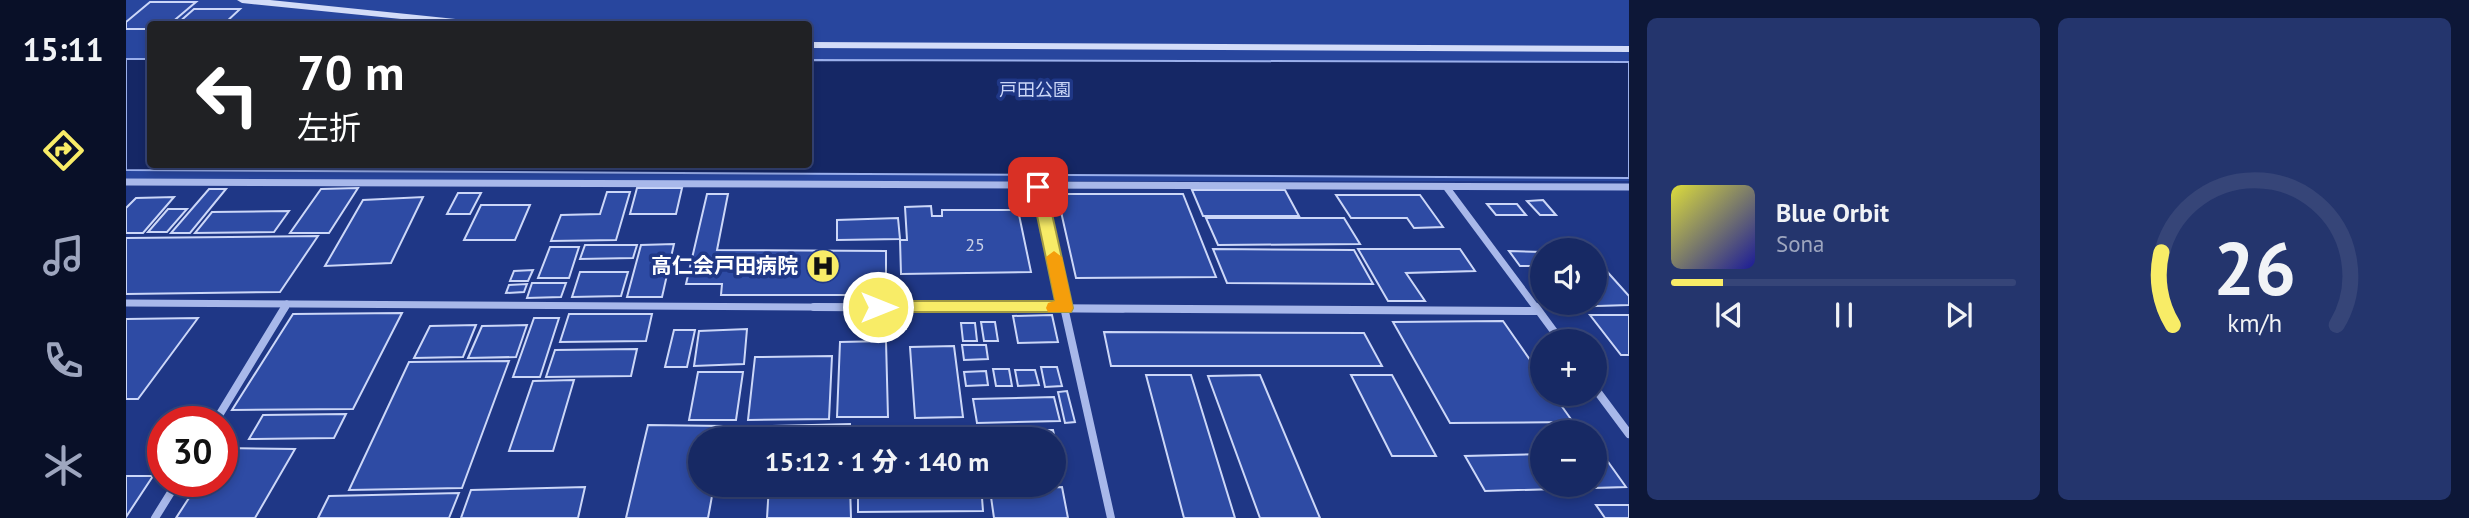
<!DOCTYPE html>
<html lang="ja">
<head>
<meta charset="utf-8">
<style>
	:root { --surface:#172964; --page:#24356d; --text:#f1f3f6; --muted:#9ea6bf; --line:#364578; --accent:#f8ec67 }
	body { margin:0; font-family:"PT Sans","Noto Sans JP",sans-serif; background:var(--page); color:var(--text); height:100vh; display:flex; flex-direction:column; font-size:26px; white-space:nowrap }
	* { box-sizing:border-box; margin:0 }
	p { font-size:23px; color:var(--muted) }
	.icon { flex:none; width:38px; height:38px; fill:none; stroke:currentColor; stroke-width:2; stroke-linecap:round; stroke-linejoin:round }
	.map { position:relative; flex:1; overflow:hidden }
	.sheet { display:flex; flex-direction:column; gap:18px; padding:18px; background:#0d1737; width:840px }
	.sheet>* { flex:none }
	.hud { position:absolute; left:21px; top:21px; width:665px; height:147px; border-radius:7px; box-shadow:0 4px 10px #0003,0 0 0 2px var(--line); background:#202124; color:#fff; overflow:hidden }
	.tools { position:absolute; left:1404px; top:238px; display:grid; gap:14px }
	.tools a { display:grid; place-items:center; width:77px; height:77px; border-radius:50%; background:var(--surface); box-shadow:0 4px 10px #0003,0 0 0 2px var(--line); font-size:35px }
	.speed { position:absolute; left:21px; top:406px; display:flex; gap:14px; font-size:35px; font-weight:700; text-align:center }
	.speed>* { display:grid; place-content:center; width:91px; height:91px; border-radius:50%; background:var(--surface); box-shadow:0 4px 10px #0003,0 0 0 2px var(--line); line-height:1 }
	.speed .limit { border:10px solid #d22; background:#fff; color:#111 }
	.pin { position:absolute; display:grid; place-items:center; width:60px; height:60px; color:#fff; margin:-30px; border-radius:14px; box-shadow:0 4px 10px #0006 }
	.me { position:absolute; width:77px; margin:-38px; rotate:90deg; stroke-linejoin:round; filter:drop-shadow(0 0 5px #0008) }
	.turn { display:flex; align-items:center; gap:24px; height:147px; padding:0 35px; font-size:32px }
	.turn .icon { width:91px; height:91px; stroke-width:2.5 }
	.turn b { display:block; font-size:49px; line-height:60px }
	.sheet .tile { flex:1; display:flex; flex-direction:column; justify-content:center; gap:10px; min-width:0; padding:0 24px; border-radius:10px; background:var(--page) }
	.sheet .dial { align-items:center; gap:0 }
	.dial svg { height:182px; overflow:visible; fill:none; stroke:var(--line); stroke-width:7; stroke-linecap:round; text-anchor:middle }
	.dial text { fill:var(--text); stroke:none }
	.song { display:flex; align-items:center; gap:21px }
	.cover { width:84px; height:84px; border-radius:10px; background:linear-gradient(135deg,hsl(60 70% 55%),hsl(240 70% 35%)) }
	.played { height:7px; border-radius:4px; background:linear-gradient(90deg,var(--accent) 15%,var(--line) 15%) }
	.keys { display:flex; justify-content:space-around; direction:ltr }
	.sheet .tiles { flex:1; display:grid; gap:18px; grid-template-columns:repeat(2,1fr) }
	.trip { position:absolute; left:562px; top:427px; width:378px; height:70px; border-radius:35px; background:var(--surface); box-shadow:0 4px 10px #0003,0 0 0 2px var(--line); font-weight:800; line-height:70px; text-align:center }
	main { display:flex; flex:1; min-height:0 }
	.tabs { display:flex; flex-direction:column; width:126px; justify-content:space-around; align-items:center; background:#091028; color:var(--muted) }
	.tabs .icon { width:49px; height:49px }
	.tabs .active { color:var(--accent) }
	.tabs b { font-size:32px; color:var(--text) }
	.map>svg:first-child { display:block }
	.green { fill:#28469e; fill-rule:evenodd }
	.water { fill:#152765; stroke:#9bb0ec; stroke-width:2 }
	.building { fill:#2e4ba4; stroke:#ccd7f8; stroke-width:2 }
	.lines { fill:none; stroke-linecap:round; stroke-linejoin:round }
	.street-far1 { stroke:#a8b8ea; stroke-width:7 }
	.street { stroke:#a8b8ea; stroke-width:8 }
	.secondary { fill:#d3dcf8; fill-rule:evenodd }
	.route { fill:#f8ec67; stroke:#a19943; stroke-width:2 }
	.slow { fill:#f59e0b }
	.labels { text-anchor:middle; stroke-width:7; stroke-linejoin:round; paint-order:stroke }
	.far-park-label { font-size:18px; fill:#ccd7f8; stroke:#1f3786 }
	.number-label { font-size:18px; fill:#cbd2e8 }
	.poi-label { font-size:21px; font-weight:bold; fill:#fff; stroke:#1f3786; text-anchor:end }
</style>
</head>
<body>
<main>
<nav class="tabs">
<b>15:11</b>
<svg class="icon active" aria-label="directions" viewBox="0 0 24 24"><path d="M12 3l9 9-9 9-9-9zM9 14v-3h6M13 9l2 2-2 2"/></svg>
<svg class="icon" aria-label="music" viewBox="0 0 24 24"><path d="M9 18V5l10-2v13"/><circle cx="6" cy="18" r="3"/><circle cx="16" cy="16" r="3"/></svg>
<svg class="icon" aria-label="phone" viewBox="0 0 24 24"><path d="M5 4h4l2 5-3 2q2 4 5 5l2-3 5 2v4C11 20 4 13 5 4z"/></svg>
<svg class="icon" aria-label="climate" viewBox="0 0 24 24"><path d="M12 3v18M4 7l16 10M4 17L20 7"/></svg>
</nav>
<div class="map">
<svg width="1503" height="518" viewBox="0 0 1503 518">
	<rect width="100%" height="100%" fill="#1f3786"/>
	<!-- green -->
	<path class="green" d="M0 0H1503V181H0ZM24 24H682V164H24Z"/>
	<!-- water -->
	<path class="water" d="M0 59H24V164H682L683 60 1503 62V178L0 170Z"/>
	<!-- building -->
	<g class="building">
		<path d="M24 2H70L44 24H24V29H0V22Z"/>
		<path d="M68 9H114L98 24H51Z"/>
		<path d="M232 188 203 233H164L195 189Z"/>
		<path d="M511 188H556L550 214H504Z"/>
		<path d="M83 189H100L64 233H45Z"/>
		<path d="M1066 190H1159L1173 216H1077Z"/>
		<path d="M481 192H504L490 240 425 241 435 215 474 214Z"/>
		<path d="M332 193H355L344 214H321Z"/>
		<path d="M581 194H602L591 250 760 251V289H728V295H595L596 284H560Z"/>
		<path d="M931 194H1057L1090 277 950 278Z"/>
		<path d="M1210 195H1294L1317 227 1288 228 1281 218H1225Z"/>
		<path d="M48 197 17 233H0V208L10 198Z"/>
		<path d="M297 197 265 263 199 266 237 200Z"/>
		<path d="M1417 200 1430 215H1414L1401 201Z"/>
		<path d="M1361 204H1391L1400 215H1370Z"/>
		<path d="M355 205H404L389 240H338Z"/>
		<path d="M805 206 806 216H816V210H892L905 272 775 274 774 240H781L779 207Z"/>
		<path d="M42 209H61L41 232H22Z"/>
		<path d="M163 211 148 232 69 233 86 212Z"/>
		<path d="M772 218 774 239 711 240V220Z"/>
		<path d="M1080 218H1218L1234 244 1092 245Z"/>
		<path d="M192 236 154 292 0 294V238Z"/>
		<path d="M548 244 536 297H501L515 245Z"/>
		<path d="M459 245H511L507 258 454 259Z"/>
		<path d="M424 247H453L443 278H412Z"/>
		<path d="M1087 249 1228 250 1247 284 1101 283Z"/>
		<path d="M1232 249H1334L1349 271 1280 273 1299 301H1262Z"/>
		<path d="M1383 251 1416 252V266H1394Z"/>
		<path d="M1468 257 1503 296V305L1440 307 1437 303H1468Z"/>
		<path d="M407 270 402 281H384L388 271Z"/>
		<path d="M454 272H502L495 296 446 297Z"/>
		<path d="M406 283H440L435 297 401 298Z"/>
		<path d="M401 284 398 292 380 293 383 285Z"/>
		<path d="M276 313 227 409 106 410 167 314Z"/>
		<path d="M443 314H526L520 341 434 342Z"/>
		<path d="M779 315 780 329H755V316Z"/>
		<path d="M926 315 932 342 892 343 887 316Z"/>
		<path d="M1464 315H1503V355H1495Z"/>
		<path d="M72 318 12 399H0V319Z"/>
		<path d="M408 318H433L414 377H387Z"/>
		<path d="M1377 321 1416 377V394H1427L1447 422 1324 423 1267 322Z"/>
		<path d="M855 322H869L872 341H858Z"/>
		<path d="M835 323H849L851 341H837Z"/>
		<path d="M350 325 337 357 288 358 304 326Z"/>
		<path d="M401 325 390 357 342 358 356 326Z"/>
		<path d="M621 329 618 364 568 366 573 331Z"/>
		<path d="M548 330H569L561 367H539Z"/>
		<path d="M978 332 1238 333 1256 366H985Z"/>
		<path d="M760 341 762 417H711L714 342Z"/>
		<path d="M836 345H860L862 359 838 360Z"/>
		<path d="M828 346 837 417 789 418 784 347Z"/>
		<path d="M511 349 505 376 420 377 429 350Z"/>
		<path d="M706 356 703 419 622 420 629 357Z"/>
		<path d="M383 361 336 488 223 490 283 362Z"/>
		<path d="M915 367H931L936 386 919 387Z"/>
		<path d="M867 369H883L886 386H870Z"/>
		<path d="M889 370H909L913 385 892 386Z"/>
		<path d="M860 371 862 385 840 386 838 372Z"/>
		<path d="M572 372H617L610 420H563Z"/>
		<path d="M1020 375H1065L1109 518H1058Z"/>
		<path d="M1134 375 1194 518H1134L1082 376Z"/>
		<path d="M1225 375H1266L1310 456H1266Z"/>
		<path d="M448 380 427 451H383L407 381Z"/>
		<path d="M941 391 949 422 939 423 932 392Z"/>
		<path d="M928 397 934 421 851 423 847 399Z"/>
		<path d="M220 414 208 438 123 439 137 415Z"/>
		<path d="M724 424V439H646L647 426Z"/>
		<path d="M522 425 597 426 595 439H574V485H588L582 518H500Z"/>
		<path d="M849 428 850 439H732V429Z"/>
		<path d="M927 430 937 476 928 477V439H862L861 431Z"/>
		<path d="M96 448 169 449 129 518H50L74 481H96Z"/>
		<path d="M1475 452 1500 487 1359 491 1339 456 1416 454V485H1468V453Z"/>
		<path d="M0 476H27L0 517Z"/>
		<path d="M643 485H724L725 518H641Z"/>
		<path d="M732 485H855L857 511 732 512Z"/>
		<path d="M459 487 452 518H335L345 490Z"/>
		<path d="M936 487 942 518H868L864 490Z"/>
		<path d="M333 493 323 518H192L203 496Z"/>
		<path d="M1470 505H1503V518H1479Z"/>
	</g>
	<g class="lines">
		<!-- street-far1 -->
		<g class="street-far1">
			<path d="M0 182 1503 187"/>
			<path d="M912 187 939 309"/>
			<path d="M1321 188 1411 309"/>
			<path d="M0 303 997 309"/>
			<path d="M158 309 161 304"/>
		</g>
		<!-- street -->
		<g class="street">
			<path d="M688 307 1412 311"/>
			<path d="M938 307 985 518"/>
			<path d="M1410 307 1435 341"/>
			<path d="M1468 387 1503 434"/>
			<path d="M89 422 159 307"/>
			<path d="M29 518 52 481"/>
		</g>
		<!-- secondary -->
		<g class="secondary">
			<path d="M111 0H144L349 21 354 24H325L116 3Z"/>
			<path d="M682 42 1503 46V52L682 48Z"/>
		</g>
	</g>
	<!-- route -->
	<path class="route" d="M912 182 920 187 947 308 945 312H746L743 307 746 303 752 301H929L905 187Z"/>
	<!-- slow -->
	<path class="slow" d="M928 251 936 257 947 308 945 312H922L920 308 922 303 929 301 920 257Z"/>
	<!-- icons -->
	<defs>
		<g id="hospital-disc" transform="scale(1.75)"><circle r="9.5" fill="#f8ec67" stroke="#1f3786"/><path d="M-5-5h3v3.5h4V-5h3V5h-3V1.5h-4V5h-3Z" fill="#111"/></g>
	</defs>
	<g fill-rule="evenodd">
		<use href="#hospital-disc" x="697" y="266"/>
	</g>
	<g class="labels">
		<!-- far-park labels -->
		<g class="far-park-label">
			<text x="909" y="96">戸田公園</text>
		</g>
		<!-- number labels -->
		<g class="number-label">
			<text x="849" y="251">25</text>
		</g>
		<!-- poi labels -->
		<g class="poi-label">
			<text x="672" y="273">高仁会戸田病院</text>
		</g>
	</g>
</svg>
<div class="tools">
<a><svg class="icon" aria-label="sound" viewBox="0 0 24 24"><path d="M4 9h4l5-4v14l-5-4H4zM17 9q2 3 0 6"/></svg></a>
<a>+</a>
<a>−</a>
</div>
<div class="speed"><div class="limit">30</div></div>
<div class="pin" style="left:912px;top:187px;background:#d93025"><svg class="icon" aria-label="arrive" viewBox="0 0 24 24"><path d="M6 21V4h12l-3 4 3 4H6"/></svg></div>
<svg class="me" style="left:752px;top:307px" viewBox="-20 -20 40 40"><circle r="17" fill="#f8ec67" stroke="#fff" stroke-width="3"/><path d="M0-11L8 9 0 5-8 9z" fill="#fff"/></svg>
<div class="trip">15:12 · 1 分 · 140 m</div>
<div class="hud">
<div class="turn"><svg class="icon" aria-label="left" viewBox="0 0 24 24"><path d="M17 20v-9H6M10 6l-5 5 5 5"/></svg><div><b>70 m</b>左折</div></div>
</div>
</div>
<section class="sheet">
<div class="tiles">
<div class="tile">
<div class="song"><i class="cover"></i><div><b>Blue Orbit</b><p>Sona</p></div></div>
<div class="played"></div>
<div class="keys"><svg class="icon" aria-label="previous" viewBox="0 0 24 24"><path d="M18 5L8 12l10 7zM5 5v14"/></svg><svg class="icon" aria-label="pause" viewBox="0 0 24 24"><path d="M8 5v14M16 5v14"/></svg><svg class="icon" aria-label="next" viewBox="0 0 24 24"><path d="M6 5l10 7-10 7zM19 5v14"/></svg></div>
</div>
<div class="tile dial"><svg viewBox="0 0 100 80">
<path d="M14 69A42 42 0 1 1 86 69"/>
<path d="M14 69A42 42 0 0 1 9 37" stroke="#f8ec67"/>
<text x="50" y="56" font-size="32" font-weight="700">26</text>
<text x="50" y="72" font-size="11">km/h</text>
</svg></div>
</div>
</section>
</main>
</body>
</html>
